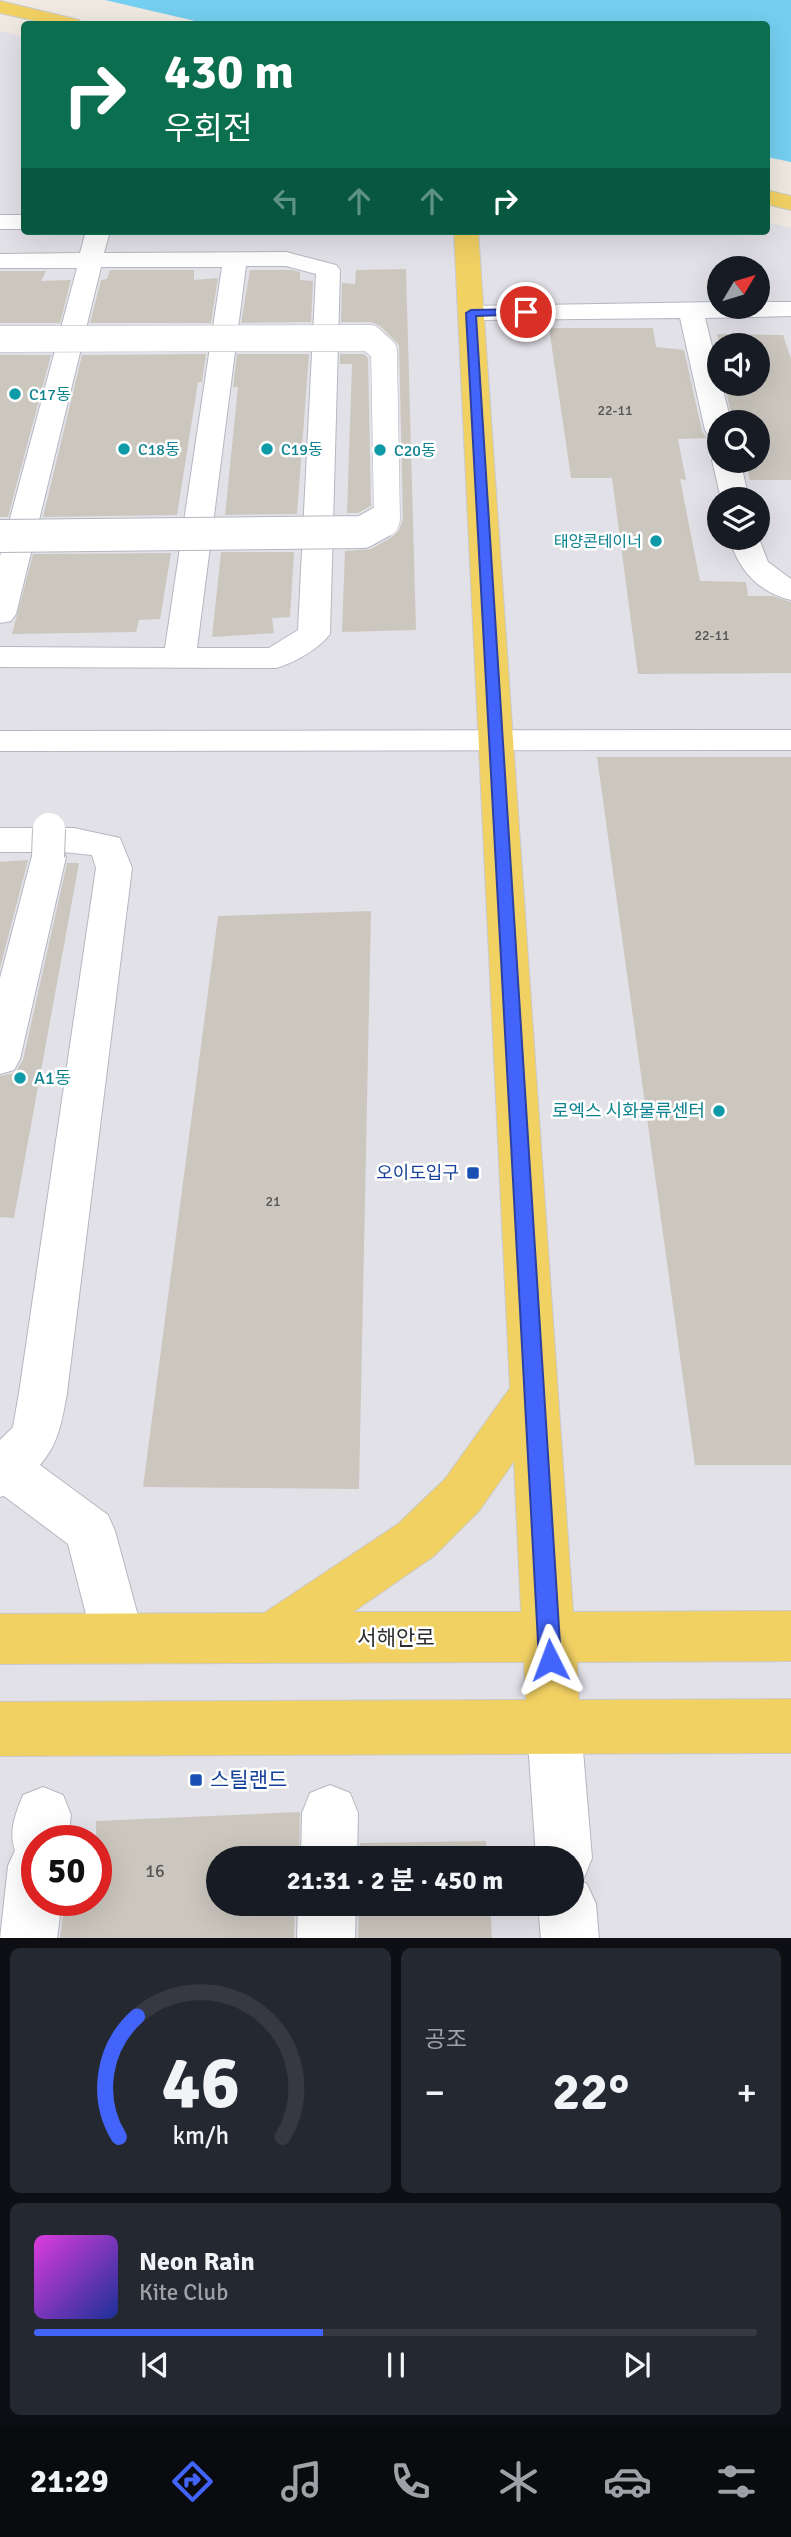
<!DOCTYPE html>
<html lang="ko">
<head>
<meta charset="utf-8">
<style>
	:root { --surface:#171b24; --page:#242831; --text:#f1f3f6; --muted:#9ea1a6; --line:#363941; --accent:#4264fb }
	body { margin:0; font-family:Signika,"Noto Sans KR",sans-serif; background:var(--page); color:var(--text); height:100vh; display:flex; flex-direction:column; font-size:26px; white-space:nowrap }
	* { box-sizing:border-box; margin:0 }
	p { font-size:23px; color:var(--muted) }
	.icon { flex:none; width:38px; height:38px; fill:none; stroke:currentColor; stroke-width:2; stroke-linecap:round; stroke-linejoin:round }
	.map { position:relative; height:1938px; overflow:hidden }
	.side { display:flex; flex-direction:column; gap:10px; padding:10px; background:#0d0f14; flex:1 }
	.side>* { flex:none }
	.banner { position:absolute; left:21px; top:21px; width:749px; height:214px; border-radius:7px; box-shadow:0 7px 28px #0002; background:#0b6e4f; color:#fff; overflow:hidden }
	.needle { width:46px; rotate:52deg }
	.buttons { position:absolute; left:707px; top:256px; display:grid; gap:14px }
	.buttons a { display:grid; place-items:center; width:63px; height:63px; border-radius:50%; background:var(--surface); box-shadow:0 7px 28px #0002; font-size:35px }
	.speed { position:absolute; left:21px; top:1825px; display:flex; gap:14px; font-size:35px; font-weight:700; text-align:center }
	.speed>* { display:grid; place-content:center; width:91px; height:91px; border-radius:50%; background:var(--surface); box-shadow:0 7px 28px #0002; line-height:1 }
	.speed .limit { border:10px solid #d22; background:#fff; color:#111 }
	.pin { position:absolute; display:grid; place-items:center; width:60px; height:60px; color:#fff; margin:-30px; border:4px solid #fff; border-radius:50%; box-shadow:0 2px 7px #0007 }
	.me { position:absolute; width:77px; margin:-38px; rotate:357deg; stroke-linejoin:round; filter:drop-shadow(0 0 5px #0008) }
	.turn { display:flex; align-items:center; gap:24px; height:147px; padding:0 28px; font-size:32px }
	.turn .icon { width:91px; height:91px; stroke-width:2.5 }
	.turn b { display:block; font-size:49px; line-height:60px }
	.lanes { display:flex; align-items:center; height:66px; padding:0 28px; background:#0003; justify-content:center; gap:35px; direction:ltr }
	.lanes .off { opacity:.35 }
	.big { font-size:52px; font-weight:700; line-height:1.1 }
	.side .widget { flex:1; display:flex; flex-direction:column; justify-content:center; gap:10px; min-width:0; padding:0 24px; border-radius:10px; background:var(--page) }
	.side .dial { align-items:center; gap:0 }
	.dial svg { height:182px; overflow:visible; fill:none; stroke:var(--line); stroke-width:7; stroke-linecap:round; text-anchor:middle }
	.dial text { fill:var(--text); stroke:none }
	.song { display:flex; align-items:center; gap:21px }
	.cover { width:84px; height:84px; border-radius:10px; background:linear-gradient(135deg,hsl(300 70% 55%),hsl(230 70% 35%)) }
	.played { height:7px; border-radius:4px; background:linear-gradient(90deg,var(--accent) 40%,var(--line) 40%) }
	.keys { display:flex; justify-content:space-around; direction:ltr }
	.heat { display:flex; justify-content:space-between; align-items:center; font-size:38px; direction:ltr }
	.side .tiles { flex:1; display:grid; gap:10px; grid-template-columns:1fr 1fr }
	.widget:last-child { grid-column:span 2 }
	.trip { position:absolute; left:206px; top:1846px; width:378px; height:70px; border-radius:35px; background:var(--surface); box-shadow:0 7px 28px #0002; font-weight:700; line-height:70px; text-align:center }
	.tabs { display:flex; height:112px; justify-content:space-around; align-items:center; background:#090b0e; color:var(--muted) }
	.tabs .icon { width:49px; height:49px }
	.tabs .selected { color:var(--accent) }
	.tabs b { font-size:32px; color:var(--text) }
	.map>svg:first-child { display:block }
	.industrial { fill:#e3e1e8; fill-rule:evenodd }
	.water { fill:#75cff0 }
	.building { fill:#cbc7bf }
	.lines { fill:none; stroke-linecap:round; stroke-linejoin:round }
	.minor-casing { stroke:#b4b7c1; stroke-width:2 }
	.major-casing { stroke:#c9c9c9; stroke-width:2 }
	.minor { fill:#fff; fill-rule:evenodd }
	.major { fill:#f2d163; fill-rule:evenodd }
	.minor-bridge-far1-casing { stroke:#b4b7c1; stroke-width:27; stroke-linecap:butt }
	.minor-bridge-casing { stroke:#b4b7c1; stroke-width:34; stroke-linecap:butt }
	.minor-bridge-far1 { stroke:#fff; stroke-width:26 }
	.minor-bridge { stroke:#fff; stroke-width:32 }
	.route { fill:#4264fb; stroke:#2b41a3; stroke-width:2 }
	.culture-dot { fill:#0f9aa8; stroke:#fff; stroke-width:2.5 }
	.transit-dot { fill:#1a4fb4; stroke:#fff; stroke-width:2.5 }
	.labels { text-anchor:middle; stroke-width:5; stroke-linejoin:round; paint-order:stroke }
	.number-label { font-size:14px; fill:#555452 }
	.far-culture-label { font-size:16px; fill:#0d838f; stroke:#fff; text-anchor:start }
	.culture-label { font-size:18px; fill:#0d838f; stroke:#fff; text-anchor:start }
	.transit-label { font-size:18px; fill:#164399; stroke:#fff; text-anchor:end }
	.near-number-label { font-size:18px; fill:#555452 }
	.near-street-label { font-size:21px; fill:#2e2e2e; stroke:#fff }
	.near-transit-label { font-size:21px; fill:#164399; stroke:#fff; text-anchor:start }
</style>
</head>
<body>
<div class="map">
<svg width="791" height="1939" viewBox="0 0 791 1939">
	<rect width="100%" height="100%" fill="#efe9e1"/>
	<!-- industrial -->
	<path class="industrial" d="M0 31 24 37V231H766L767 222 791 228V1938L0 1939ZM719 268H758V306H719ZM719 345H758V383H719ZM719 422H758V460H719ZM719 499H758V537H719ZM37 1841H96V1900H37ZM219 1858H572V1904H219Z"/>
	<!-- water -->
	<path class="water" d="M105 0H791V162L767 157 766 24H208Z"/>
	<!-- building -->
	<g class="building">
		<path d="M406 269 416 630 342 632 345 551 371 549 392 537 399 530 403 519 399 345 380 326 370 322H341L342 283 355 284 356 270Z"/>
		<path d="M110 270H194V280L218 278 211 323H90L101 280 107 279Z"/>
		<path d="M250 270H292L300 272V280L313 281 311 322 241 323Z"/>
		<path d="M0 271H46L41 281 71 280 60 323H0Z"/>
		<path d="M549 328H653L656 347 684 350 702 431 707 438 678 439 686 480 680 479 700 581 746 582 748 596H773L791 602V673L638 674 612 478H571Z"/>
		<path d="M717 334 783 335 791 359V480H750L745 460H758V422H733L724 383H758V345H720Z"/>
		<path d="M206 354 202 382H198L177 515 43 517 82 355Z"/>
		<path d="M237 354H309L297 514 225 515 238 387H233Z"/>
		<path d="M340 354H364L368 358 371 506 358 513H347L352 364H340Z"/>
		<path d="M0 355H51L8 517H0Z"/>
		<path d="M221 552H294L290 617 272 618 274 633 212 637Z"/>
		<path d="M171 553 160 619 139 620 136 632 12 634 33 554Z"/>
		<path d="M597 757H791V1465H695Z"/>
		<path d="M28 860 0 968V862Z"/>
		<path d="M67 863H79L14 1218 0 1217V1076L15 1073 23 1060Z"/>
		<path d="M371 911 359 1489 143 1487 218 916Z"/>
		<path d="M300 1812 299 1858H219V1904H295L294 1938H60L65 1900H96V1821Z"/>
		<path d="M486 1841 487 1858H359L360 1843Z"/>
		<path d="M359 1904H490L492 1938H358Z"/>
	</g>
	<g class="lines">
		<!-- minor casing -->
		<g class="minor-casing">
			<g id="minor">
				<rect x="0" y="215" width="24" height="14"/>
				<path d="M86 231H110L104 253 286 252 336 265 340 270 330 634C319 649 294 663 276 668L0 667V647L165 648 222 267H101L16 614 11 621 0 623V556L77 268H0V254L80 253ZM246 266H286L316 274 298 630 269 648H197Z"/>
				<path d="M719 302V306H758V302H791V316L705 318 731 422H719V438L709 436 705 430 680 318 471 320 462 318 459 313 462 308 471 306Z"/>
				<path d="M719 453V460H740L749 499H721L712 460Z"/>
				<path d="M758 536 768 562 791 579V600C758 592 738 570 729 537Z"/>
				<path d="M791 730V750L0 751V731Z"/>
				<path d="M0 828H74L120 838 132 868 67 1393C62 1421 59 1443 40 1465L108 1515 115 1531 144 1638 137 1656 118 1663 99 1656 92 1638 68 1544 4 1496 0 1497V1440L13 1427 19 1393 96 868 92 855 63 852 66 857 20 1059 14 1070 0 1074V978L33 852H0Z"/>
				<path d="M554 1700 573 1708 581 1727 592 1858 584 1878 579 1880 587 1884 596 1904 599 1939H541L538 1904H572V1858H536L527 1727 535 1708Z"/>
				<path d="M330 1785 350 1793 358 1813 357 1858H301L302 1813 310 1793Z"/>
				<path d="M43 1787 63 1795 71 1815 68 1841H37V1900H62L57 1939H0L8 1866 15 1850C8 1832 16 1812 23 1795Z"/>
				<path d="M298 1904H356L355 1939H297Z"/>
			</g>
		</g>
		<!-- major casing -->
		<g class="major-casing">
			<g id="major">
				<path d="M0 1 79 20 81 24H50L0 13Z"/>
				<path d="M766 190 791 196V210L766 204Z"/>
				<path d="M454 231H478L573 1612 791 1611V1661L577 1662 579 1700 791 1699V1753L0 1756V1702L526 1700 524 1662 0 1664V1614L264 1613 398 1524 445 1479 510 1388ZM514 1461 521 1612H353L434 1556 479 1511Z"/>
			</g>
		</g>
		<!-- minor -->
		<use href="#minor" class="minor"/>
		<!-- major -->
		<use href="#major" class="major"/>
		<!-- minor-bridge-far1 casing -->
		<g class="minor-bridge-far1-casing">
			<path id="minor-bridge-far1" d="M0 339 370 338 384 351 387 519 380 523"/>
		</g>
		<!-- minor-bridge casing -->
		<g class="minor-bridge-casing">
			<g id="minor-bridge">
				<path d="M0 536 363 532 383 521"/>
				<path d="M48 857 49 829"/>
			</g>
		</g>
		<!-- minor-bridge-far1 -->
		<use href="#minor-bridge-far1" class="minor-bridge-far1"/>
		<!-- minor-bridge -->
		<use href="#minor-bridge" class="minor-bridge"/>
	</g>
	<!-- route -->
	<path class="route" d="M526 309 530 310V314L476 316 561 1660 558 1667 550 1670 543 1667 539 1660 466 313 471 310Z"/>
	<!-- markers -->
	<g class="culture-dot">
		<circle cx="15" cy="394" r="7"/>
		<circle cx="124" cy="449" r="7"/>
		<circle cx="267" cy="449" r="7"/>
		<circle cx="380" cy="450" r="7"/>
		<circle cx="656" cy="541" r="7"/>
		<circle cx="20" cy="1078" r="7"/>
		<circle cx="719" cy="1111" r="7"/>
	</g>
	<g class="transit-dot">
		<rect x="466" y="1166" width="14" height="14" rx="3.5"/>
		<rect x="189" y="1773" width="14" height="14" rx="3.5"/>
	</g>
	<g class="labels">
		<!-- number labels -->
		<g class="number-label">
			<text x="615" y="415">22-11</text>
			<text x="712" y="640">22-11</text>
			<text x="273" y="1206">21</text>
		</g>
		<!-- far-culture labels -->
		<g class="far-culture-label">
			<text x="29" y="400">C17동</text>
			<text x="138" y="455">C18동</text>
			<text x="281" y="455">C19동</text>
			<text x="394" y="456">C20동</text>
			<text x="642" y="547" text-anchor="end">태양콘테이너</text>
		</g>
		<!-- culture labels -->
		<g class="culture-label">
			<text x="34" y="1084">A1동</text>
			<text x="705" y="1117" text-anchor="end">로엑스 시화물류센터</text>
		</g>
		<!-- transit labels -->
		<g class="transit-label">
			<text x="459" y="1179">오이도입구</text>
		</g>
		<!-- near-number labels -->
		<g class="near-number-label">
			<text x="155" y="1877">16</text>
		</g>
		<!-- near-street labels -->
		<g class="near-street-label">
			<text x="396" y="1645">서해안로</text>
		</g>
		<!-- near-transit labels -->
		<g class="near-transit-label">
			<text x="210" y="1787">스틸랜드</text>
		</g>
	</g>
</svg>
<div class="buttons">
<a><svg class="needle" viewBox="-14 -14 28 28"><path d="M0-13l5 13h-10z" fill="#e53935"/><path d="M0 13l5-13h-10z" fill="#9ea1a6"/></svg></a>
<a><svg class="icon" aria-label="sound" viewBox="0 0 24 24"><path d="M4 9h4l5-4v14l-5-4H4zM17 9q2 3 0 6"/></svg></a>
<a><svg class="icon" aria-label="search" viewBox="0 0 24 24"><circle cx="10" cy="10" r="6"/><path d="M15 15l6 6"/></svg></a>
<a><svg class="icon" aria-label="layers" viewBox="0 0 24 24"><path d="M12 4l9 5-9 5-9-5zM3 14l9 5 9-5"/></svg></a>
</div>
<div class="speed"><div class="limit">50</div></div>
<div class="pin" style="left:526px;top:312px;background:#d93025"><svg class="icon" aria-label="arrive" viewBox="0 0 24 24"><path d="M6 21V4h12l-3 4 3 4H6"/></svg></div>
<svg class="me" style="left:550px;top:1660px" viewBox="-20 -20 40 40"><path d="M0-17L14 15 0 8-14 15z" fill="#4264fb" stroke="#fff" stroke-width="4"/></svg>
<div class="trip">21:31 · 2 분 · 450 m</div>
<div class="banner">
<div class="turn"><svg class="icon" aria-label="right" viewBox="0 0 24 24"><path d="M7 20v-9h11M14 6l5 5-5 5"/></svg><div><b>430 m</b>우회전</div></div>
<div class="lanes"><svg class="icon off" aria-label="left" viewBox="0 0 24 24"><path d="M17 20v-9H6M10 6l-5 5 5 5"/></svg><svg class="icon off" aria-label="ahead" viewBox="0 0 24 24"><path d="M12 20V5M6 11l6-6 6 6"/></svg><svg class="icon off" aria-label="ahead" viewBox="0 0 24 24"><path d="M12 20V5M6 11l6-6 6 6"/></svg><svg class="icon" aria-label="right" viewBox="0 0 24 24"><path d="M7 20v-9h11M14 6l5 5-5 5"/></svg></div>
</div>
</div>
<section class="side">
<div class="tiles">
<div class="widget dial"><svg viewBox="0 0 100 80">
<path d="M14 69A42 42 0 1 1 86 69"/>
<path d="M14 69A42 42 0 0 1 22 16" stroke="#4264fb"/>
<text x="50" y="56" font-size="32" font-weight="700">46</text>
<text x="50" y="72" font-size="11">km/h</text>
</svg></div>
<div class="widget"><p>공조</p>
<div class="heat"><a>−</a><b class="big">22°</b><a>+</a></div>
</div>
<div class="widget">
<div class="song"><i class="cover"></i><div><b>Neon Rain</b><p>Kite Club</p></div></div>
<div class="played"></div>
<div class="keys"><svg class="icon" aria-label="previous" viewBox="0 0 24 24"><path d="M18 5L8 12l10 7zM5 5v14"/></svg><svg class="icon" aria-label="pause" viewBox="0 0 24 24"><path d="M8 5v14M16 5v14"/></svg><svg class="icon" aria-label="next" viewBox="0 0 24 24"><path d="M6 5l10 7-10 7zM19 5v14"/></svg></div>
</div>
</div>
</section>
<nav class="tabs">
<b>21:29</b>
<svg class="icon selected" aria-label="directions" viewBox="0 0 24 24"><path d="M12 3l9 9-9 9-9-9zM9 14v-3h6M13 9l2 2-2 2"/></svg>
<svg class="icon" aria-label="music" viewBox="0 0 24 24"><path d="M9 18V5l10-2v13"/><circle cx="6" cy="18" r="3"/><circle cx="16" cy="16" r="3"/></svg>
<svg class="icon" aria-label="phone" viewBox="0 0 24 24"><path d="M5 4h4l2 5-3 2q2 4 5 5l2-3 5 2v4C11 20 4 13 5 4z"/></svg>
<svg class="icon" aria-label="climate" viewBox="0 0 24 24"><path d="M12 3v18M4 7l16 10M4 17L20 7"/></svg>
<svg class="icon" aria-label="car" viewBox="0 0 24 24"><path d="M5 17H2v-5l4-1 3-4h7l3 4 3 1v5h-3M9 17h6M6 11h13"/><circle cx="7" cy="17" r="2"/><circle cx="17" cy="17" r="2"/></svg>
<svg class="icon" aria-label="filters" viewBox="0 0 24 24"><path d="M4 7h16M4 17h16"/><circle cx="9" cy="7" r="2"/><circle cx="15" cy="17" r="2"/></svg>
</nav>
</body>
</html>
